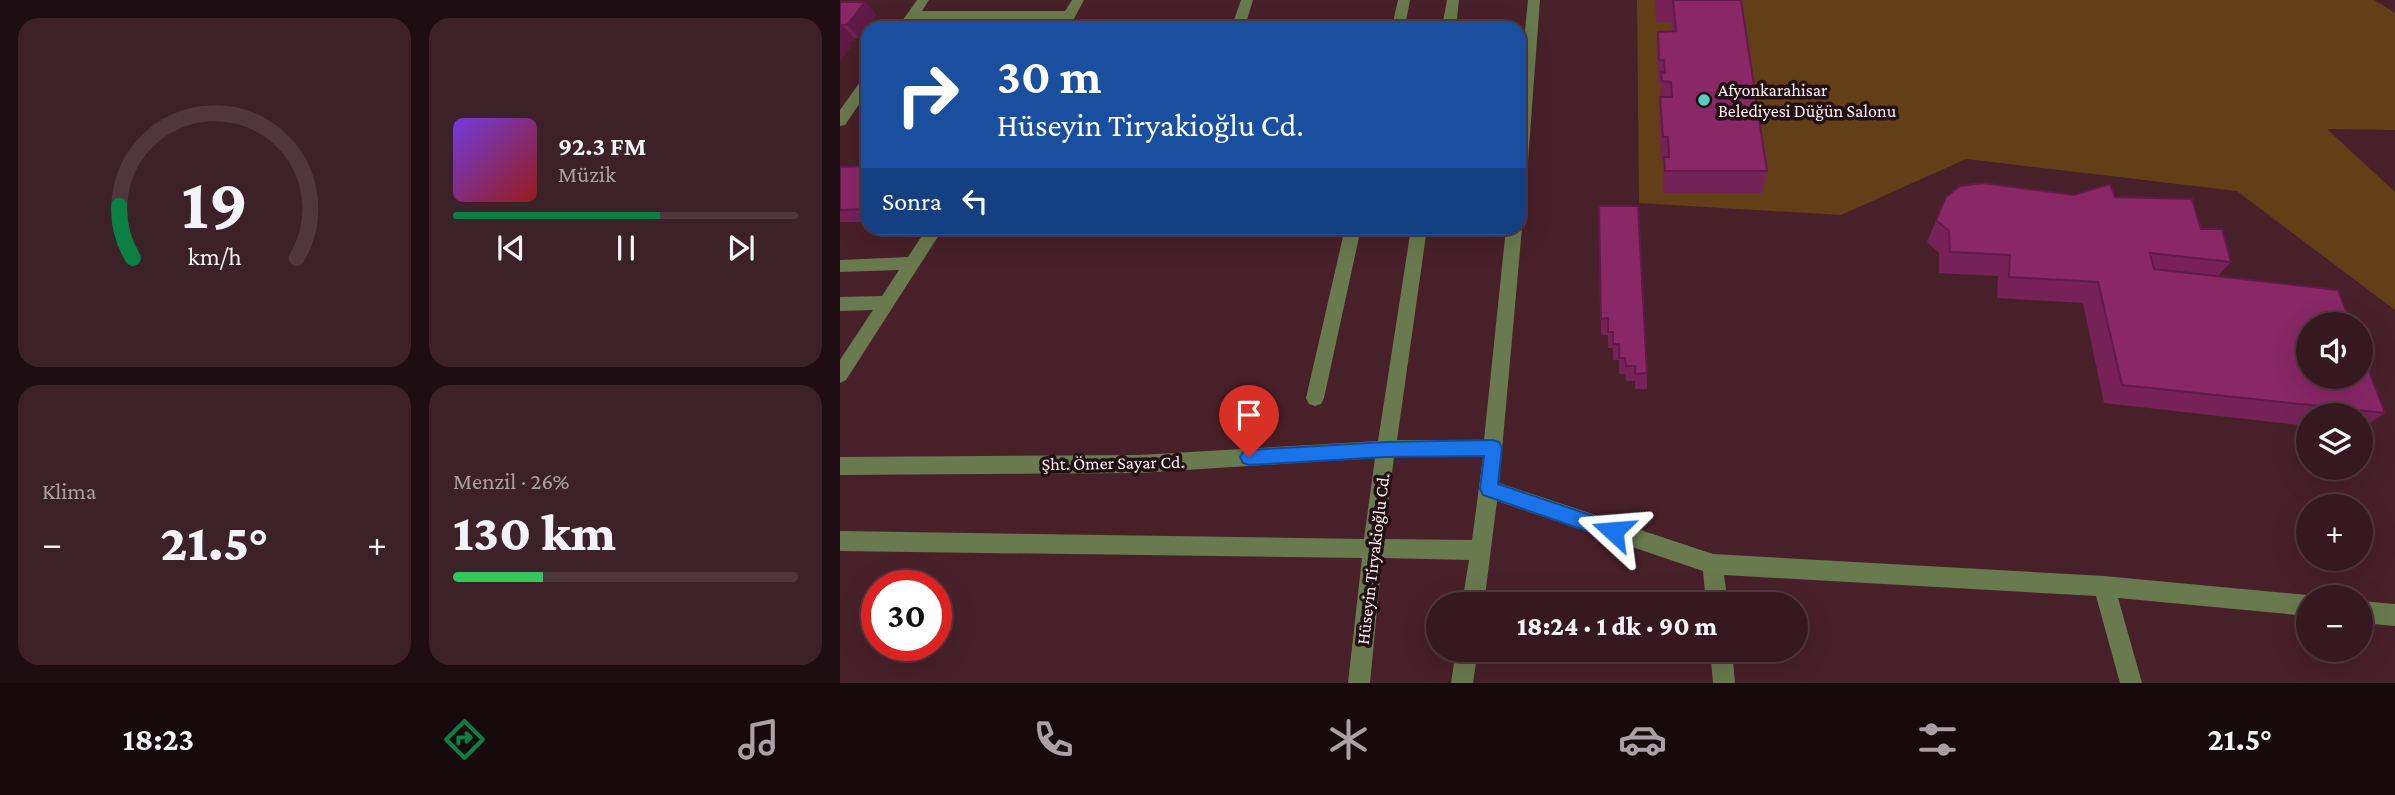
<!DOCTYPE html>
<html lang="tr">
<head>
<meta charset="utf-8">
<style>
	:root { --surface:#361820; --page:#3d2129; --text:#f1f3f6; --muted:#aaa0a5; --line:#50373e; --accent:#0b8043 }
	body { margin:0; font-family:"Crimson Pro",serif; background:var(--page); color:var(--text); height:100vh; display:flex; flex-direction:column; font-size:26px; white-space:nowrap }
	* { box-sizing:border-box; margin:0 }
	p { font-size:23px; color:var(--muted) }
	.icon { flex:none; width:38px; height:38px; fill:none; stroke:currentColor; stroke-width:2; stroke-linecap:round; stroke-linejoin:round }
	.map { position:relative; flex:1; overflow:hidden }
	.side { display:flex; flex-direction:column; gap:18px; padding:18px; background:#1e0d12; width:840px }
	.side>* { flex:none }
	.guide { position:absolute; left:21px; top:21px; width:665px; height:214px; border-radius:21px; box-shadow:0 7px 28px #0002,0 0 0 2px var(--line); background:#1a4fa0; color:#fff; overflow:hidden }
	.fabs { position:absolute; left:1456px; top:312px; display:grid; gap:14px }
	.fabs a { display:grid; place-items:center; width:77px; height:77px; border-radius:50%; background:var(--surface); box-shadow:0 7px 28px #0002,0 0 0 2px var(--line); font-size:35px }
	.speed { position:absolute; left:21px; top:570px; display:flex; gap:14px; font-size:35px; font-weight:700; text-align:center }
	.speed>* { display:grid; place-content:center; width:91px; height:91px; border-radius:50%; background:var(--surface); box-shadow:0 7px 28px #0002,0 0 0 2px var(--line); line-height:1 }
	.speed .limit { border:10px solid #d22; background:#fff; color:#111 }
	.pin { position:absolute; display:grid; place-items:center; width:60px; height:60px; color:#fff; margin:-72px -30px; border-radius:50% 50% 50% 0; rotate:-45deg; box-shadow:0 0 7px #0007 }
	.pin .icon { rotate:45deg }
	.me { position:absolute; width:77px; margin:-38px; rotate:289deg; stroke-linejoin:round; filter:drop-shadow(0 0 5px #0008) }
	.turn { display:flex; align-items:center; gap:24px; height:147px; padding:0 21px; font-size:32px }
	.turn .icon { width:91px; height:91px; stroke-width:2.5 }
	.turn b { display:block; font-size:49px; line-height:60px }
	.then { display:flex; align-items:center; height:66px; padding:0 21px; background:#0003; gap:14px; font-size:26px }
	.big { font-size:52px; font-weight:800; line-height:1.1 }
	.side .card { flex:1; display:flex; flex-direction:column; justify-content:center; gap:10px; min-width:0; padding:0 24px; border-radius:21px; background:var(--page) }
	.side .dial { align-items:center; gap:0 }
	.dial svg { height:182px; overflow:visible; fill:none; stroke:var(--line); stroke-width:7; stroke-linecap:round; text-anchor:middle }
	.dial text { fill:var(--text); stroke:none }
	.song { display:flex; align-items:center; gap:21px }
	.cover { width:84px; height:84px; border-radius:10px; background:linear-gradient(135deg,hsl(260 70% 55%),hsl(0 70% 35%)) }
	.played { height:7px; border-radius:4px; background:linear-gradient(90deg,var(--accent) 60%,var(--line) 60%) }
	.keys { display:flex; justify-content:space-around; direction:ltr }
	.heat { display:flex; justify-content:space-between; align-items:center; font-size:38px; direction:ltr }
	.charge { height:10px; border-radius:5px; background:linear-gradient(90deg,#34c759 26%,var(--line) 0) }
	.side .tiles { flex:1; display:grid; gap:18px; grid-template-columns:repeat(2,1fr) }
	.trip { position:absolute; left:586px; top:592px; width:382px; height:70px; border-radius:35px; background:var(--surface); box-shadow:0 7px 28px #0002,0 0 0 2px var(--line); font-weight:800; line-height:70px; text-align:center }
	.menu { display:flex; height:112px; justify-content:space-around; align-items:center; background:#160a0d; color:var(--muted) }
	.menu .icon { width:49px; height:49px }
	.menu .selected { color:var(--accent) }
	.menu b { font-size:32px; color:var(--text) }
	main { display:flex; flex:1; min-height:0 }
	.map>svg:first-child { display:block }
	.green { fill:#633f18 }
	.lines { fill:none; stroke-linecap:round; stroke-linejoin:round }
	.minor { fill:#697a4e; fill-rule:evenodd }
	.wall { fill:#762259 }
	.shaded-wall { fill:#601b48 }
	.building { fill:#892767; stroke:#601b48; stroke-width:2 }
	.route { fill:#1a73e8; stroke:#114b97; stroke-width:2 }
	.poi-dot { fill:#58cec0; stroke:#231015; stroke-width:2.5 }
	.labels { text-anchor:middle; stroke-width:7; stroke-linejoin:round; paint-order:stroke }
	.poi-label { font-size:18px; fill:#fdf1f3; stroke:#231015; text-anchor:start }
	.street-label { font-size:18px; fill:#fdf1f3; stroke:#231015 }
</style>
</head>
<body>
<main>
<section class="side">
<div class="tiles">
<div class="card dial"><svg viewBox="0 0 100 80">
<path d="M14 69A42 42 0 1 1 86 69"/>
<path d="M14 69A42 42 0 0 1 8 46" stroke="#0b8043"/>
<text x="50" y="56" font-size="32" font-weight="700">19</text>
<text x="50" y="72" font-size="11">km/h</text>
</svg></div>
<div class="card">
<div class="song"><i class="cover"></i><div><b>92.3 FM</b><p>Müzik</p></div></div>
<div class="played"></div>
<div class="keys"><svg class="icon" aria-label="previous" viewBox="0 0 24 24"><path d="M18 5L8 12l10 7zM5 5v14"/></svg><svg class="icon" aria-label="pause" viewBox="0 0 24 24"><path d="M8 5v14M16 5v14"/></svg><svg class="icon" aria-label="next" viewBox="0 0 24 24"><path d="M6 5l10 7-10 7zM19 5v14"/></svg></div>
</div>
<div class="card"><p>Klima</p>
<div class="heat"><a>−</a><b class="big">21.5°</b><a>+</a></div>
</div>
<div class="card"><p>Menzil · 26%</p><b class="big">130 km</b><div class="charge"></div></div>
</div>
</section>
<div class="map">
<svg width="1555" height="683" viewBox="0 0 1555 683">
	<rect width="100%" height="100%" fill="#48202a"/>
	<!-- green -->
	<path class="green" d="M797 0H1534L1555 13V130L1487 129 1555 192V310L1397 191 1126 159 1001 215 799 203Z"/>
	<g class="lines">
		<!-- minor -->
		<g class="minor">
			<path d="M77 0H89L82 11H225L232 0H244L229 28H215L221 19H77L71 28H57Z"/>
			<path d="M401 0H413L406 23 553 22 558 0H570L566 21H603L607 0H619L616 28H322L329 24 393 23Z"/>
			<path d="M688 0H700L687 174 679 179V92Z"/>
			<path d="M28 76V91L5 125 0 126V110L23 78Z"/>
			<path d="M679 224 682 228 659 483 873 554 1264 576 1468 595 1471 597H1468V616L1278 598 1302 683H1280L1256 596 884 575 888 604H866L863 571 657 501 644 604H622L629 560 542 558 530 683H508L522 558 0 551V531L524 539 535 458 299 473 0 475V457L299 455 538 441 571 228H587L557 440H644L666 228H679ZM554 457H643L632 540 544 539Z"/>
			<path d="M87 228H319L311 234 99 235 6 380 0 383V360L33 310 0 311V297L42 296 59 270 0 272V260L68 257Z"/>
			<path d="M505 228H521L484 398 481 404 475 406 469 404 466 398Z"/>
			<path d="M1521 601 1555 604V626L1521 623Z"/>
			<path d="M616 649H638L633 683H611Z"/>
			<path d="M870 649H892L895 683H873Z"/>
		</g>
	</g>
	<!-- wall -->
	<g class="wall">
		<path d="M815 0H901L927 171 922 193H823V179L824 159 821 160 819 120 821 83H818L817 54 818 32 832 31 831 22H816Z"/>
		<path d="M0 2H25L36 15 19 38H14L9 44 11 46 0 61Z"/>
		<path d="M28 166V222H0V167Z"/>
		<path d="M1234 195 1275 197 1361 229 1391 262 1378 276 1545 413 1521 429V415H1468V426L1264 403 1243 303 1157 298 1158 276 1099 273V253L1087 242 1106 197Z"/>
		<path d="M759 206 807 373V389H795V381H786L785 374H779V360H773V348H768V335H761Z"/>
	</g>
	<!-- shaded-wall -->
	<g class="shaded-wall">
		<path d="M25 2 36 15 19 38 7 25Z"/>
		<path d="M2 25 14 38 9 44 11 46 0 61V27Z"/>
	</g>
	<!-- building -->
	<g class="building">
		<path d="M833 0H901L927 171H825L824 157H829L828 137H823L820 97H832L831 82 822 81 821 72 825 73 824 60H819L818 32 836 31Z"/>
		<path d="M0 2H25L7 25H2L0 27Z"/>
		<path d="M28 166V209L0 210V167Z"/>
		<path d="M1143 183 1234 195 1270 184 1275 197 1352 199 1361 229H1382L1391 262 1310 253 1314 269 1498 290 1511 324H1468V376H1521V350L1545 413 1282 385 1258 282 1169 277 1170 255 1110 252 1109 231 1096 220 1106 197 1120 186Z"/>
		<path d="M759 206H798L807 373 795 374V366H786L785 358H779V344H773V332H768V318L761 319Z"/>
	</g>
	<!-- route -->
	<path class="route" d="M653 440 659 442 662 448 658 484 780 525 782 531 780 537 773 540 643 495 640 489 644 456 546 457 409 465 403 463 400 457 403 452 409 450 546 442Z"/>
	<!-- markers -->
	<circle class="poi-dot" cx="864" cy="100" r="7"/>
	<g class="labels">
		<!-- poi labels -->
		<g class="poi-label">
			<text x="878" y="96">Afyonkarahisar<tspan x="878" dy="21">Belediyesi Düğün Salonu</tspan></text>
		</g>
		<!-- street labels -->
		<g class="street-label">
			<text transform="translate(273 463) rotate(-1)" y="6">Şht. Ömer Sayar Cd.</text>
			<text transform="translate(533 559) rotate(-83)" y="6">Hüseyin Tiryakioğlu Cd.</text>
		</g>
	</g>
</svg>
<div class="fabs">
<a><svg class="icon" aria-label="sound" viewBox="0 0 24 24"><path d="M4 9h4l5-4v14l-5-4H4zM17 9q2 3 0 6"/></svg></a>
<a><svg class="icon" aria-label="layers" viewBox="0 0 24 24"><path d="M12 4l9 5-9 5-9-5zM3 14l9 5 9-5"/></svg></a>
<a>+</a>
<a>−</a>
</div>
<div class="speed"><div class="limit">30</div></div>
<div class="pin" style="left:409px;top:457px;background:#d93025"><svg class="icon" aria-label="arrive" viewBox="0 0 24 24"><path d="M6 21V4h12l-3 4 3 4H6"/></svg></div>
<svg class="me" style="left:773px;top:531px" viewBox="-20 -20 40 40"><path d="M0-17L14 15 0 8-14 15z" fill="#1a73e8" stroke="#fff" stroke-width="4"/></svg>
<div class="trip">18:24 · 1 dk · 90 m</div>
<div class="guide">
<div class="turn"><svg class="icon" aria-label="right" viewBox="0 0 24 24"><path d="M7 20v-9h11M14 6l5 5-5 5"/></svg><div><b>30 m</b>Hüseyin Tiryakioğlu Cd.</div></div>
<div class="then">Sonra<svg class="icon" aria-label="left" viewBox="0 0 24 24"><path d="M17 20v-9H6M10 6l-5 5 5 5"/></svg></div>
</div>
</div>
</main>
<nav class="menu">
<b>18:23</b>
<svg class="icon selected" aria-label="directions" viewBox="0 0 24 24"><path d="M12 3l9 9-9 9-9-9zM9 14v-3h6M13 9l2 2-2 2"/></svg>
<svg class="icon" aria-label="music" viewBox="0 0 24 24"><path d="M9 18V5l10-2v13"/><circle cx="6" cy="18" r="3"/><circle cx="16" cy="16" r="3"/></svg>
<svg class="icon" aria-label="phone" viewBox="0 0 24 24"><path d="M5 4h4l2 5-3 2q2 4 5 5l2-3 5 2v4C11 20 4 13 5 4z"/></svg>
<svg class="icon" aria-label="climate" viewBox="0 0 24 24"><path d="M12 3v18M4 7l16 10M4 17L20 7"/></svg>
<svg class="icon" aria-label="car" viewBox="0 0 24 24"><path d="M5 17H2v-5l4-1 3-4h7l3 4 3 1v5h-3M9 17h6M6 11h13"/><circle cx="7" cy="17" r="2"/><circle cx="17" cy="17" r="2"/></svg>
<svg class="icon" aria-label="filters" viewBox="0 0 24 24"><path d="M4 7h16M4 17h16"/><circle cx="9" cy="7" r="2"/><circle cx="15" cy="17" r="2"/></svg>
<b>21.5°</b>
</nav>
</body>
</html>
